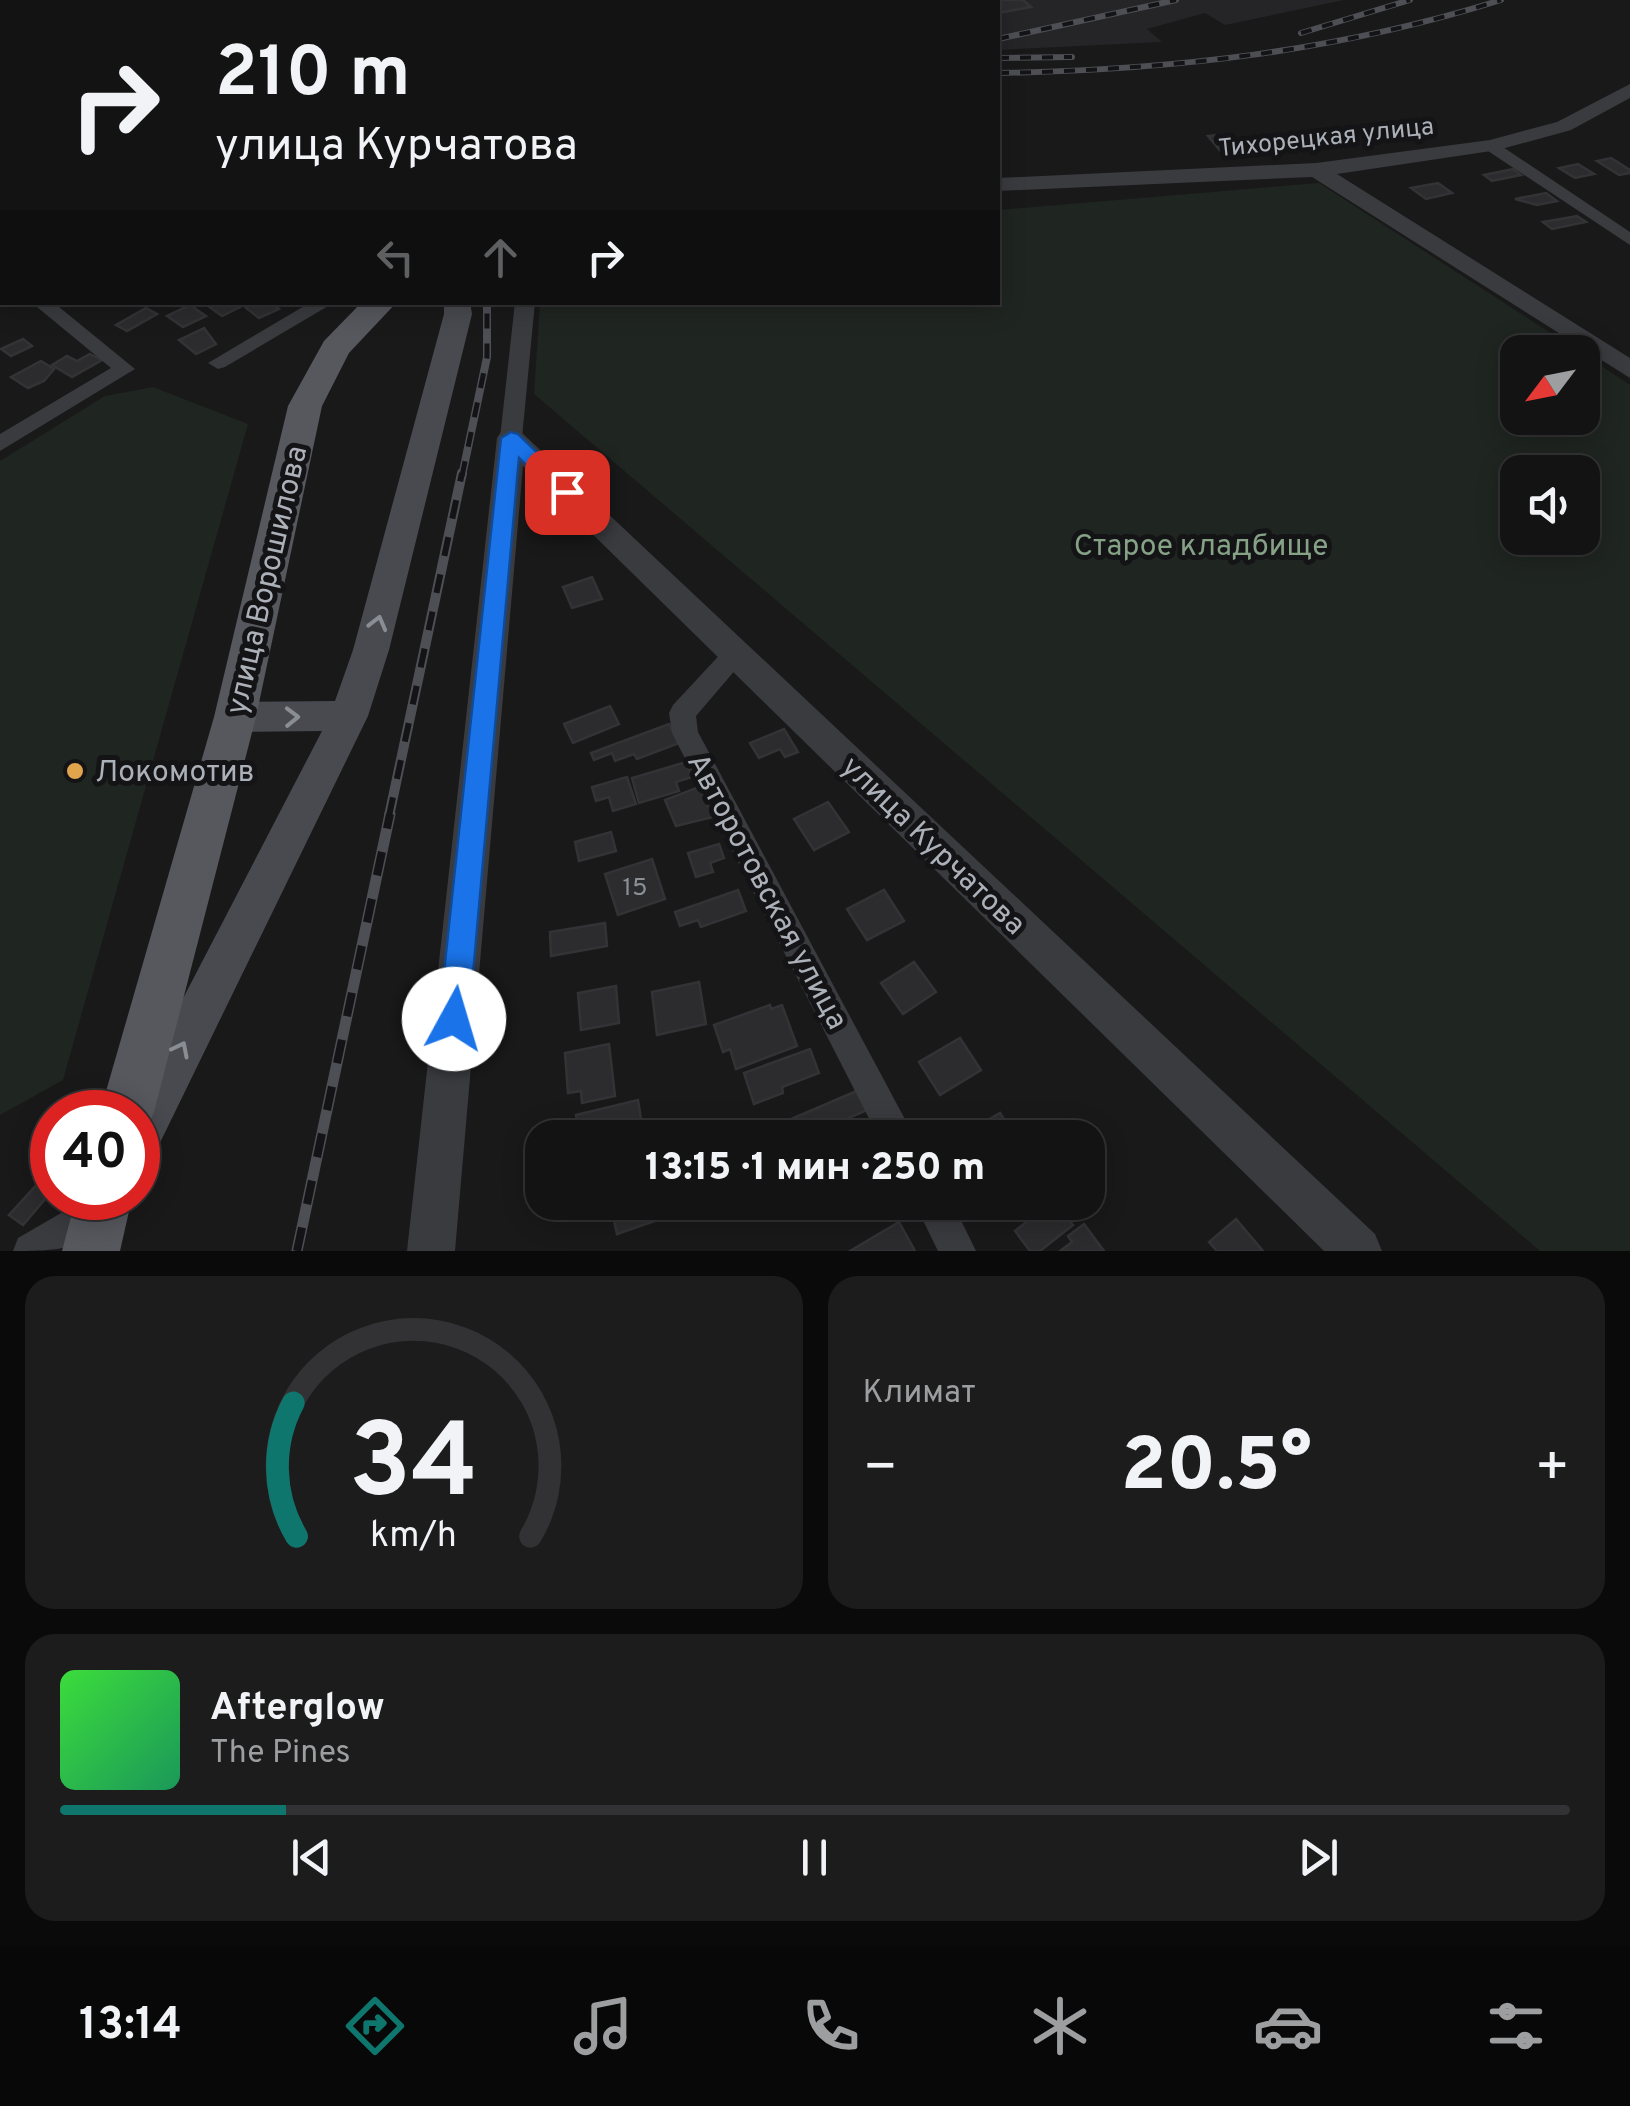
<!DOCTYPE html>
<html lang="ru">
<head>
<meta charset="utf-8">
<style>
	:root { --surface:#131314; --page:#1c1c1d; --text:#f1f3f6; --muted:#9d9ea0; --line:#323234; --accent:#0f766e }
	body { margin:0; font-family:Overpass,sans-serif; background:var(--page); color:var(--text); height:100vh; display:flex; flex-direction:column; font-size:38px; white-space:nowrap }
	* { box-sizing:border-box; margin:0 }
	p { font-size:32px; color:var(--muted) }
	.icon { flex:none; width:55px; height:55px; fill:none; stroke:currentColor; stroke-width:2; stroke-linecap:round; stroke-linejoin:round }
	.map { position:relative; height:1251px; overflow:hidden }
	.side { display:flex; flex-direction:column; gap:25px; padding:25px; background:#0a0a0b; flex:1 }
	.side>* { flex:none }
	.top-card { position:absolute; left:0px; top:0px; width:1000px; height:305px; box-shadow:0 5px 25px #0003,0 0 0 2px var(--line); background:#131314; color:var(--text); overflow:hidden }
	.needle { width:65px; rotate:238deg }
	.tools { position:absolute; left:1500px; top:335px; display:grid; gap:20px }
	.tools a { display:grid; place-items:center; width:100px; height:100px; border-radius:20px; background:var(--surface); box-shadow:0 5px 25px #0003,0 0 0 2px var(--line); font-size:50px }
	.speed { position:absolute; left:30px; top:1090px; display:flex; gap:20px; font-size:50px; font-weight:700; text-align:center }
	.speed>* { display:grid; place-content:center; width:130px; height:130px; border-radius:50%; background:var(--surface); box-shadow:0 5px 25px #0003,0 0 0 2px var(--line); line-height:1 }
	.speed .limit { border:15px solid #d22; background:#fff; color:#111 }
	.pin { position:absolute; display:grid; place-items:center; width:85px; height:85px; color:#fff; margin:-42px; border-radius:20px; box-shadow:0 5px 15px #0006 }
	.me { position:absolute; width:110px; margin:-55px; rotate:6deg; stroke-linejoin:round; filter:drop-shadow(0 0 8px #0008) }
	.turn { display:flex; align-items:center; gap:35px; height:210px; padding:0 50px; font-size:45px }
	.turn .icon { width:130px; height:130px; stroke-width:2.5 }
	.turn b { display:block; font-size:70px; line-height:85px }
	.lanes { display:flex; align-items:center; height:95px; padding:0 50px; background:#0003; justify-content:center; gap:50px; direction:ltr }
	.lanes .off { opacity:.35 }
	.big { font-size:75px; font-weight:800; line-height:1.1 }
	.side .card { flex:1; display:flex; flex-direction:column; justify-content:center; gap:15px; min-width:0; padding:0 35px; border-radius:30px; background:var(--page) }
	.side .dial { align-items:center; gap:0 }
	.dial svg { height:260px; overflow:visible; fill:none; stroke:var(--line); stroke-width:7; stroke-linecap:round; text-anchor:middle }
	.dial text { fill:var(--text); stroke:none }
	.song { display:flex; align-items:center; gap:30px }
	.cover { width:120px; height:120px; border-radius:15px; background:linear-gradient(135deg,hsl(120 70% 55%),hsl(150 70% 35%)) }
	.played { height:10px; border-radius:5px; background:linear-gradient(90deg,var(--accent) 15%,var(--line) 15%) }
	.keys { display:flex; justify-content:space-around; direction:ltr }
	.heat { display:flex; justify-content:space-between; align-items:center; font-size:55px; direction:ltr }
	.side .tiles { flex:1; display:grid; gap:25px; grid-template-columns:1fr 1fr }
	.card:last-child { grid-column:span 2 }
	.trip { position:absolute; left:525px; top:1120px; width:580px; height:100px; border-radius:30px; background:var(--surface); box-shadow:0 5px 25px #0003,0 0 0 2px var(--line); font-weight:800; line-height:100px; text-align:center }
	.tab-bar { display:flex; height:160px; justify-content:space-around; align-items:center; background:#080808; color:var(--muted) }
	.tab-bar .icon { width:70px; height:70px }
	.tab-bar .on { color:var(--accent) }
	.tab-bar b { font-size:45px; color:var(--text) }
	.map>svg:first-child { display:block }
	.built { fill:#252527 }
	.green { fill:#1f2520; fill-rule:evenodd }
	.building { fill:#2c2c2e; stroke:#333336; stroke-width:2.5 }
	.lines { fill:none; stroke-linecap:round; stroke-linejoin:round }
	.service { fill:#3a3b3f; fill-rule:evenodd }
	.minor { fill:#3a3b3f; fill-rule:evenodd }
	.tertiary { fill:#3a3b3f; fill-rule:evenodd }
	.secondary { fill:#484a4f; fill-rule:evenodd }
	.primary { fill:#56585e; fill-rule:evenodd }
	.rail-far3-casing { stroke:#4d4f54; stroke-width:6 }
	.rail-far2-casing { stroke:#4d4f54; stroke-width:8 }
	.rail-far1-casing { stroke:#4d4f54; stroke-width:10 }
	.rail-casing { stroke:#4d4f54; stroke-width:11 }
	.rail-far3 { stroke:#141416; stroke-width:4; stroke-dasharray:11; stroke-linecap:butt }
	.rail-far2 { stroke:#141416; stroke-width:5; stroke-dasharray:15; stroke-linecap:butt }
	.rail-far1 { stroke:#141416; stroke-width:6; stroke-dasharray:19; stroke-linecap:butt }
	.rail { stroke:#141416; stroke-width:8; stroke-dasharray:24; stroke-linecap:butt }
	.oneway { stroke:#898d94 }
	.route { fill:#1a73e8; stroke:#114b97; stroke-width:2.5 }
	.poi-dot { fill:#e0a54c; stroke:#141416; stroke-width:4 }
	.labels { text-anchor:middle; stroke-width:10; stroke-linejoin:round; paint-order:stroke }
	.far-street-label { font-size:25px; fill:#acb1b9; stroke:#141416 }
	.number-label { font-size:25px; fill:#8b8f96 }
	.park-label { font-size:30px; fill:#86a286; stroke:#141416 }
	.street-label { font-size:30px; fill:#acb1b9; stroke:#141416 }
	.poi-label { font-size:30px; fill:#acb1b9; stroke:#141416; text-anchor:start }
</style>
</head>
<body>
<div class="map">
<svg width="1630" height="1251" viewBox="0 0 1630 1251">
	<rect width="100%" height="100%" fill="#19191a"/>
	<!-- built -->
	<path class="built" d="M849 0H1344L1225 25 1205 13 1147 29 1162 42 998 50V2H847Z"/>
	<!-- green -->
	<g class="green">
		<path d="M1319 183 1580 352H1518V418H1582L1583 354 1630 385V1251H1540L534 394 540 303 998 302V210ZM1582 472V538H1518V472Z"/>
		<path d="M153 387 248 424 63 1080 0 1115V461L105 396Z"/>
	</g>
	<!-- building -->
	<g class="building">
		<path d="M993 0H1023L1031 7 998 13V2H990Z"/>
		<path d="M1229 134 1245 151 1223 154 1208 136Z"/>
		<path d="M1611 158 1630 170V173L1619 175 1597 161Z"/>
		<path d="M1578 164 1594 174 1575 178 1559 168Z"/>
		<path d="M1513 169 1521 175 1492 181 1484 175Z"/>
		<path d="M1438 183 1452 193 1426 199 1411 188Z"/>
		<path d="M1546 193 1557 201 1537 205 1515 199Z"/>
		<path d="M1577 216 1586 222 1552 229 1543 222Z"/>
		<path d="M216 302H237L242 306 222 316 208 306Z"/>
		<path d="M256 302H270L279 309 259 318 246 308Z"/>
		<path d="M190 305 206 316 183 327 167 316Z"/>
		<path d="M146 308 157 314 127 331 116 325Z"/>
		<path d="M204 328 216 344 196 354 179 340Z"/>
		<path d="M23 339 32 346 11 356 1 349Z"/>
		<path d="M90 354 102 360 72 377 52 365 67 356 77 361Z"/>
		<path d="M41 361 54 369 44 381 28 388 11 377Z"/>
		<path d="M592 577 602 599 572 608 563 587Z"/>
		<path d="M610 706 619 724 573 743 564 724Z"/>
		<path d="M669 724 679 743 637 759 634 754 615 761 612 753 594 760 591 753Z"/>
		<path d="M784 729 798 752 785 757 780 749 759 758 750 743Z"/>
		<path d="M686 762 692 777 676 782 679 791 639 803 632 778Z"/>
		<path d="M627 777 636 804 613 811 609 797 596 801 592 787Z"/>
		<path d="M699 787 713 817 676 826 665 800Z"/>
		<path d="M828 802 849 832 814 850 794 819Z"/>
		<path d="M611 832 616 851 579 861 575 842Z"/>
		<path d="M719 844 724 858 710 863 713 872 696 877 688 853Z"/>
		<path d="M652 859 665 899 618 915 605 874Z"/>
		<path d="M738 890 746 911 701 927 698 920 680 926 675 912Z"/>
		<path d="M884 890 904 921 867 940 847 909Z"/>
		<path d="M605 923 607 946 551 956 550 932Z"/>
		<path d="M914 962 936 992 903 1014 881 983Z"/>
		<path d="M699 982 706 1024 657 1035 652 992Z"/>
		<path d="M616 986 619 1023 581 1030 578 993Z"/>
		<path d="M770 1005 771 1009 782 1005 797 1046 736 1069 730 1049 723 1052 714 1025Z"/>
		<path d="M960 1038 981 1070 940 1095 919 1062Z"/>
		<path d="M609 1044 615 1096 582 1103 581 1091 568 1093 565 1053Z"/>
		<path d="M810 1049 819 1073 782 1087 783 1093 754 1104 744 1073Z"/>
		<path d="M859 1090 867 1110 821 1130 823 1138H796L789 1120Z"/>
		<path d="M638 1100 644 1138H579L576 1115Z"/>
		<path d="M1000 1113 1016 1138H975L971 1130Z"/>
		<path d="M40 1181 52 1191 23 1225 9 1215Z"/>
		<path d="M623 1202H672L675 1214 617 1234 611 1207Z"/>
		<path d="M1030 1202 1075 1203 1063 1213 1073 1225 1040 1251H1030L1015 1231 1029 1220 1021 1209Z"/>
		<path d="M1236 1219 1263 1251H1217L1209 1242Z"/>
		<path d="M899 1222 915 1251H850Z"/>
		<path d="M1084 1224 1104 1251H1060L1072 1242 1068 1236Z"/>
	</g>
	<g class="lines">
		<!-- service -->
		<path class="service" d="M907 0H913L912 2H906Z"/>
		<!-- minor -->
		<g class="minor">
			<path d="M0 0H12L0 6Z"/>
			<path d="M610 0H625L627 2H612Z"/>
			<path d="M782 0H796V2H783Z"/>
			<path d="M0 122 2 123V133L0 132Z"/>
			<path d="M1485 143H1497L1630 232V245L1485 149Z"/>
			<path d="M31 302H53L135 369 0 451V434L111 368Z"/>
			<path d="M311 302H335L225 367 218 369 208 363Z"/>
			<path d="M515 302H535L522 438 511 445 500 438Z"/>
			<path d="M736 644 745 647 749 654 696 716 698 732 915 1138H879L672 733 669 713 673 705 727 647Z"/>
			<path d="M87 1198 108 1199 113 1212C97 1251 49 1251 13 1251L18 1238Z"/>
			<path d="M914 1202H952L976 1251H938Z"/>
		</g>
		<!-- tertiary -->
		<g class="tertiary">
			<rect x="0" y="19" width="2" height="11"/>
			<path d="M1630 84V98L1571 130 1498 150 1337 174 1630 358V378L1312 177 998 191V178L1316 163 1490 140 1557 122Z"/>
			<path d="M0 233 2 234V248H0Z"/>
			<path d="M511 429 521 432 1375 1234 1382 1251H1324L523 466 455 1251H407L497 438 501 432Z"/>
		</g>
		<!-- secondary -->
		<g class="secondary">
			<path d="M228 0H251L253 2H230Z"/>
			<path d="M2 267V283L0 284V268Z"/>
			<path d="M444 302H470L472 314 389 650 368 716 155 1153 138 1160V1112H124L322 731 235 732 222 728 216 717 222 706 235 702 335 701 353 650 444 314Z"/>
		</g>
		<!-- primary -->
		<g class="primary">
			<rect x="677" y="0" width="22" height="2"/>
			<path d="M362 302H397L349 353 322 406 256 717 154 1112 146 1131 138 1135V1112H100L214 717 288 406 324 341Z"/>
			<path d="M76 1198H132L120 1251H62Z"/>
		</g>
		<!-- rail-far3 casing -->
		<g class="rail-far3-casing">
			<g id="rail-far3">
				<path d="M386 0 390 2"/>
				<path d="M421 0 428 2"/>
				<path d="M467 0 477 2"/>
				<path d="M542 0 549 2"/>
				<path d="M1301 33 1410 0"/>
				<path d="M998 39 1176 0"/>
				<path d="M998 58 1072 57"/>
				<path d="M998 73C1170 70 1336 52 1501 0"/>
			</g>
		</g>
		<!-- rail-far2 casing -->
		<g class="rail-far2-casing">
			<path id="rail-far2" d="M462 476 487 357V302"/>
		</g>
		<!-- rail-far1 casing -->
		<g class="rail-far1-casing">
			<path id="rail-far1" d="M389 816 462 473"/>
		</g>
		<!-- rail casing -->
		<g class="rail-casing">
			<path id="rail" d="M297 1251 390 814"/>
		</g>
		<!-- rail-far3 -->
		<use href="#rail-far3" class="rail-far3"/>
		<!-- rail-far2 -->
		<use href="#rail-far2" class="rail-far2"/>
		<!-- rail-far1 -->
		<use href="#rail-far1" class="rail-far1"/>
		<!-- rail -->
		<use href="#rail" class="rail"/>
	</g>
	<!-- one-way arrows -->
	<defs><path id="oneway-chevron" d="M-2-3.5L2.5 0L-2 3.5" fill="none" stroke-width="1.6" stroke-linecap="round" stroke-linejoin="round" transform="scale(2.5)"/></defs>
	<g class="oneway">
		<use href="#oneway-chevron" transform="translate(378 623) rotate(-75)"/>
		<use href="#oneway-chevron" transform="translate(292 717) rotate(-1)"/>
		<use href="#oneway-chevron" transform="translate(181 1049) rotate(-63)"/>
	</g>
	<!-- route -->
	<path class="route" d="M511 432 518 434 578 492 575 497H560L519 458 469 1019 464 1029 454 1033 444 1029 439 1019 501 438Z"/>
	<!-- markers -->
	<circle class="poi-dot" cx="75" cy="771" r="10"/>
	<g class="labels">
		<!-- far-street labels -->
		<g class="far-street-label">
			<text transform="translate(1326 136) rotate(-6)" y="9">Тихорецкая улица</text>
		</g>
		<!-- number labels -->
		<g class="number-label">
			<text x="635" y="895">15</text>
		</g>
		<!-- park labels -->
		<g class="park-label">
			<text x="1201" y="555">Старое кладбище</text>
		</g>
		<!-- street labels -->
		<g class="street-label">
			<text transform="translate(266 580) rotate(-77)" y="10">улица Ворошилова</text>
			<text transform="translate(934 845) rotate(44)" y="10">улица Курчатова</text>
			<text transform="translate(768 891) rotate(62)" y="10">Авторотовская улица</text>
		</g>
		<!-- poi labels -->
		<g class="poi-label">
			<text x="95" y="781">Локомотив</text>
		</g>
	</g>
</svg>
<div class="tools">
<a><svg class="needle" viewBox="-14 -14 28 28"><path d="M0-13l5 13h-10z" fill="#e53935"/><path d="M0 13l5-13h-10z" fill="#9d9ea0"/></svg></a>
<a><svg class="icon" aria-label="sound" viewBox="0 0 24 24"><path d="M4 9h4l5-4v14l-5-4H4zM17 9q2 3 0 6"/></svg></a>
</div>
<div class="speed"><div class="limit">40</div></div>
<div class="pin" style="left:567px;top:492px;background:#d93025"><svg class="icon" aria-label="arrive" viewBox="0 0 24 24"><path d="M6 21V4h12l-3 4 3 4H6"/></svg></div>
<svg class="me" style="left:454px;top:1019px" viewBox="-20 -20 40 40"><circle r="19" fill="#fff"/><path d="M0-13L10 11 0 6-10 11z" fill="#1a73e8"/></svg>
<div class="trip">13:15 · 1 мин · 250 m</div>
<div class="top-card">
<div class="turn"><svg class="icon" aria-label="right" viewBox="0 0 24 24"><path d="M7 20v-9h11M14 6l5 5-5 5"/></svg><div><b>210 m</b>улица Курчатова</div></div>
<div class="lanes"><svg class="icon off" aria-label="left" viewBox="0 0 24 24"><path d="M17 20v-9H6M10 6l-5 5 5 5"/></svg><svg class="icon off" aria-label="ahead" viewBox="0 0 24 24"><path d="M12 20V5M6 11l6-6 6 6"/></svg><svg class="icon" aria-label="right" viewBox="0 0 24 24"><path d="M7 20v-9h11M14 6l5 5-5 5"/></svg></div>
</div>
</div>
<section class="side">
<div class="tiles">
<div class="card dial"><svg viewBox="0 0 100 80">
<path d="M14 69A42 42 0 1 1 86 69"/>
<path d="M14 69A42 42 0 0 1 13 28" stroke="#0f766e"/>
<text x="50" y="56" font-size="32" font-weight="700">34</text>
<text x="50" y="72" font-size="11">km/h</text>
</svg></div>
<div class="card"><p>Климат</p>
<div class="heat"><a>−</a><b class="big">20.5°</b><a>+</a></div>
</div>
<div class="card">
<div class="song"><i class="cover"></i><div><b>Afterglow</b><p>The Pines</p></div></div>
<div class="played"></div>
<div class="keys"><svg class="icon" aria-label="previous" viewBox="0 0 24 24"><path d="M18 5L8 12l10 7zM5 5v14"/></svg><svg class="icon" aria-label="pause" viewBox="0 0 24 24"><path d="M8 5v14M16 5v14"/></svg><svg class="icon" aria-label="next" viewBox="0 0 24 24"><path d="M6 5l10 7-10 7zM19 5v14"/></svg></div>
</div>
</div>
</section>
<nav class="tab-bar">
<b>13:14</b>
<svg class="icon on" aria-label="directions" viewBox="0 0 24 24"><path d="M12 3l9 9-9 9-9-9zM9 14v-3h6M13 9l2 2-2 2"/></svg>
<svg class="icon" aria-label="music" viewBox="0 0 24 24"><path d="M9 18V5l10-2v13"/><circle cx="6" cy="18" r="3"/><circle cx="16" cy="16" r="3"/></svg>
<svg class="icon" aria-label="phone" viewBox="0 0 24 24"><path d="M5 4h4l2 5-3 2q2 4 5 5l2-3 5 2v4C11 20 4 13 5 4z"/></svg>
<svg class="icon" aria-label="climate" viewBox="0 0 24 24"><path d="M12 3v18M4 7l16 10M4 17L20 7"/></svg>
<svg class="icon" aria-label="car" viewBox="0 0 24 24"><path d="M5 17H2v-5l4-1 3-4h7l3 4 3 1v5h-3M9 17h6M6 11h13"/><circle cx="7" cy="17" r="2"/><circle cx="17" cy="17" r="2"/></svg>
<svg class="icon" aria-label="filters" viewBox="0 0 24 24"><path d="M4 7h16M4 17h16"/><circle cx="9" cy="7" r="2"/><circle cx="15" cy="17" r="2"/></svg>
</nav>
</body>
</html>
